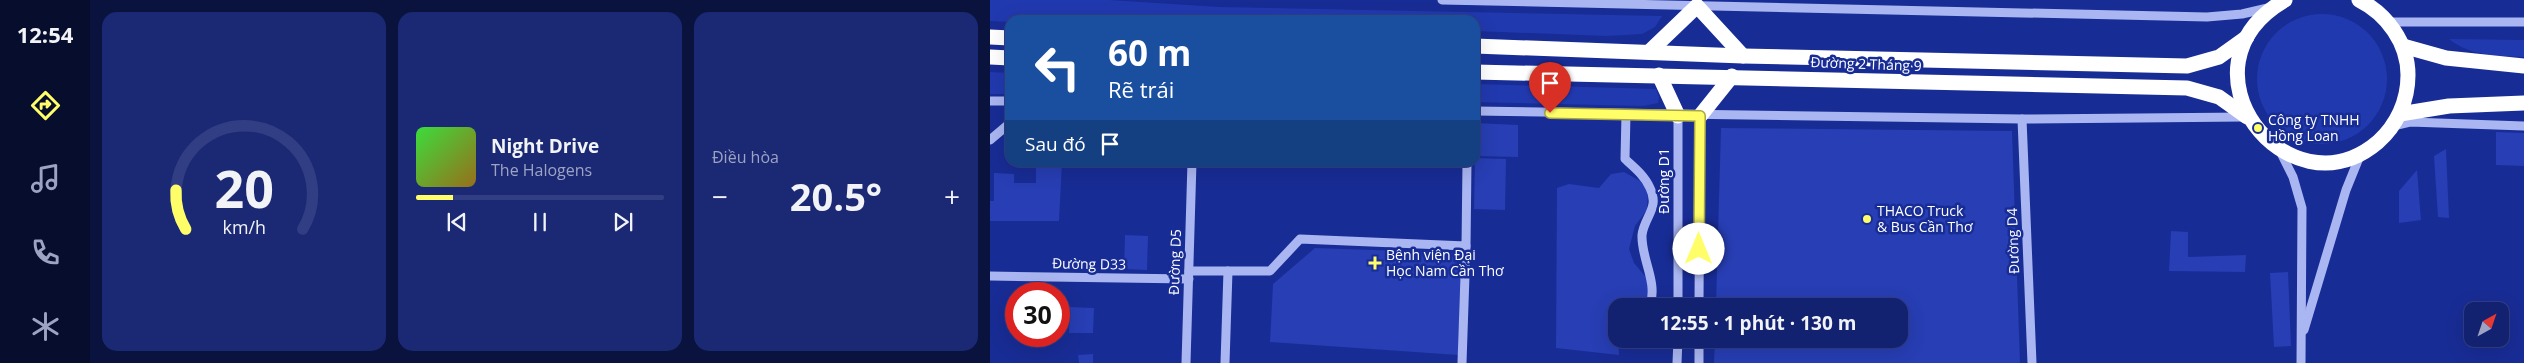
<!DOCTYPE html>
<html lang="vi">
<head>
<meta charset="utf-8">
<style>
	:root { --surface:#122170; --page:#1b2975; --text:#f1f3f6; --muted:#9ca3c3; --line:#313e83; --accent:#fffe69 }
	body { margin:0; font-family:"Open Sans",sans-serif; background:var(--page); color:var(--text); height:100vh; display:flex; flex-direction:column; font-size:19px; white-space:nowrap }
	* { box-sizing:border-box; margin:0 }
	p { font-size:16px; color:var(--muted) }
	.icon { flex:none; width:28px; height:28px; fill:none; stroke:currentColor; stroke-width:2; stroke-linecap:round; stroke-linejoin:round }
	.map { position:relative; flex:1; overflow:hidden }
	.drawer { display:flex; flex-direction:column; gap:12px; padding:12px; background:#0a123e; width:900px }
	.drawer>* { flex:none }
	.top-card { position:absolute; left:15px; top:15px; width:475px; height:152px; border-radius:15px; box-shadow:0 5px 20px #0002,0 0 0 1px var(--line); background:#1a4fa0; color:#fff; overflow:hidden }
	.needle { width:32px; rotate:40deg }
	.buttons { position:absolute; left:1474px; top:302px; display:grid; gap:10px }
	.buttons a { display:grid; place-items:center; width:45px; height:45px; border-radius:10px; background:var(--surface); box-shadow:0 5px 20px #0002,0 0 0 1px var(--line); font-size:25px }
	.speed { position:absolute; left:15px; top:282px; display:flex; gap:10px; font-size:25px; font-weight:700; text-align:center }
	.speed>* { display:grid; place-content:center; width:65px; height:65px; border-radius:50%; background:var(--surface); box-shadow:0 5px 20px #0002,0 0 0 1px var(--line); line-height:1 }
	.speed .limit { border:8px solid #d22; background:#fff; color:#111 }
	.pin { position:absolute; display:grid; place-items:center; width:42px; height:42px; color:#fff; margin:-51px -21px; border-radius:50% 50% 50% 0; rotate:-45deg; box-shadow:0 0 5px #0007 }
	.pin .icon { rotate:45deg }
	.me { position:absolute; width:55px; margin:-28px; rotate:0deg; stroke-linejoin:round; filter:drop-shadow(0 0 4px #0008) }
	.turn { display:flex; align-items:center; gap:18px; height:105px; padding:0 20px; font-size:22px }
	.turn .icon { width:65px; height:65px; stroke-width:2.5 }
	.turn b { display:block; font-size:35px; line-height:42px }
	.then { display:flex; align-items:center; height:48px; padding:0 20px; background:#0003; gap:10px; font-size:19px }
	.big { font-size:38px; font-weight:700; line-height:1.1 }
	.drawer .tile { flex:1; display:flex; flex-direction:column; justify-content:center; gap:8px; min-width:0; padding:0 18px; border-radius:15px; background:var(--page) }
	.drawer .dial { align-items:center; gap:0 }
	.dial svg { height:130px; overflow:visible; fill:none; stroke:var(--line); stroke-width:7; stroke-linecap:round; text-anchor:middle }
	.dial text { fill:var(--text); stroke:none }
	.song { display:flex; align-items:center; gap:15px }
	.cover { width:60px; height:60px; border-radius:8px; background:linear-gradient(135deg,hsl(120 70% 55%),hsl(40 70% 35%)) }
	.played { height:5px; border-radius:2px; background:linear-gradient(90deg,var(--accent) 15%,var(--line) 15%) }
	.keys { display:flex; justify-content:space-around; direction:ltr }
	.heat { display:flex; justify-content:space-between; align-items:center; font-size:28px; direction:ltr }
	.drawer .tiles { flex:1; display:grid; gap:12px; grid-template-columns:repeat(3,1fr) }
	.trip { position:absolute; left:618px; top:298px; width:300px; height:50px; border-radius:15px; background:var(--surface); box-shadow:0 5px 20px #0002,0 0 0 1px var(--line); font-weight:700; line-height:50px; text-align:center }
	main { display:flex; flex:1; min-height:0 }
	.dock { display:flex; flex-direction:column; width:90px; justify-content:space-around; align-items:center; background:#070d2d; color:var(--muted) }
	.dock .icon { width:35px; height:35px }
	.dock .on { color:var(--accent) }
	.dock b { font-size:22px; color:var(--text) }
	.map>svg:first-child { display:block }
	.green { fill:#2139af }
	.building { fill:#273eb4 }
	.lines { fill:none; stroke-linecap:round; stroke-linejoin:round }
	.minor { stroke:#aab6f1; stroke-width:9 }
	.highway { stroke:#fff; stroke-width:15 }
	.route-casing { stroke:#a6a544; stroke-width:12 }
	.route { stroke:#fffe69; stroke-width:9 }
	.poi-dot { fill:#fffe69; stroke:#182c95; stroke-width:2 }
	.labels { text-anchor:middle; stroke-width:5; stroke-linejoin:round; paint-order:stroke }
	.street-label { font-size:14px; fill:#fff; stroke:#182c95 }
	.poi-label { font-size:14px; fill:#fff; stroke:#182c95; text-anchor:start }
</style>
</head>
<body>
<main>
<nav class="dock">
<b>12:54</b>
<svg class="icon on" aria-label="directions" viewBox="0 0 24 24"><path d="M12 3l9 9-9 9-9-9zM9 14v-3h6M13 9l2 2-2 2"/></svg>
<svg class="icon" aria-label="music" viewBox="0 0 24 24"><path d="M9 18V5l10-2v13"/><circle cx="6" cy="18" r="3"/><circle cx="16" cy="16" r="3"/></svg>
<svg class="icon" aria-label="phone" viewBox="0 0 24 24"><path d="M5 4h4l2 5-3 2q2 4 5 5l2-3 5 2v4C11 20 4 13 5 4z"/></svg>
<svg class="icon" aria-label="climate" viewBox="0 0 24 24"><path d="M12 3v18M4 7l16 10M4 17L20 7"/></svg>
</nav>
<section class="drawer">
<div class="tiles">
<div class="tile dial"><svg viewBox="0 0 100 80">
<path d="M14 69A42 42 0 1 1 86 69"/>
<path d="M14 69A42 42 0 0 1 8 45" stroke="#fffe69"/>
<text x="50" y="56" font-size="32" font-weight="700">20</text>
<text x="50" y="72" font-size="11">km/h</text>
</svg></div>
<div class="tile">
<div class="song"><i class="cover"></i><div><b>Night Drive</b><p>The Halogens</p></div></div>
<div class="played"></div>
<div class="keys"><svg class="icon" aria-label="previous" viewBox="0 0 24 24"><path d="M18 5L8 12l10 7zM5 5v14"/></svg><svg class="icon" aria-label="pause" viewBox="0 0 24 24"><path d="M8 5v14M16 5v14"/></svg><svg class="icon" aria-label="next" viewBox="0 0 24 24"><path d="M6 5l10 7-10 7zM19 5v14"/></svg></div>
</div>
<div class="tile"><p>Điều hòa</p>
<div class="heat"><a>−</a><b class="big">20.5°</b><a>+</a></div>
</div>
</div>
</section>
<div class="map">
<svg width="1534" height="363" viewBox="0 0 1534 363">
	<rect width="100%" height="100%" fill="#182c95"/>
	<!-- green -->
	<g class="green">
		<path d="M0 0H119L229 7 672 16 665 27 652 34 617 36 485 31V20L20 22 0 21Z"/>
		<circle cx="1332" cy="79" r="65"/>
		<path d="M1459 39 1534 40V57C1507 56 1480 56 1459 39Z"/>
		<path d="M0 72 20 73V94H0Z"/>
		<path d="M485 84 666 89 669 97 668 103 653 106 485 102Z"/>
	</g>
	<!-- building -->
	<g class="building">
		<path d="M485 123 528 125V157L485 156Z"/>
		<path d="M731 128 1022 131 1030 363H724L725 339H909V306H726Z"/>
		<path d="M1506 132 1534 133V166L1506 165Z"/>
		<path d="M1456 149 1459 218 1448 217 1444 156Z"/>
		<path d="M485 158 516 159 515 210 484 209Z"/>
		<path d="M46 162H72L69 221H0V201H4V173L24 174V183H46Z"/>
		<path d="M1427 170 1431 220 1409 223V191Z"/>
		<path d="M634 172 652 182 658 192 657 210 645 226 639 249 644 263 660 282 658 296 650 306H626L629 355 566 348 567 188 579 184 609 188 621 174Z"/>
		<path d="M1181 231 1198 232V257L1256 255 1255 272 1179 271Z"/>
		<path d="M135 235 158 236 157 270 134 269Z"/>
		<path d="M325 248 471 253 468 355 280 342 283 284Z"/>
		<path d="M1298 272 1301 346 1284 347 1280 273Z"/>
		<path d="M80 307 104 308 103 333H79Z"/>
		<path d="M103 354V363H89L88 355Z"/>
	</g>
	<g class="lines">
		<!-- minor -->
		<g class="minor">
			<path d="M452 0 1217 17 1252 14 1282 7"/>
			<path d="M1398 22H1534"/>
			<path d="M0 101H20"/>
			<path d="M485 111 1032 119 1255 117"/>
			<path d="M636 114 635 159C644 167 655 176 660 188 670 208 654 217 652 235 651 259 668 281 660 306"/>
			<path d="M688 116V306"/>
			<path d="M1032 119 1042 363"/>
			<path d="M1403 126 1420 122 1534 126"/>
			<path d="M0 140 20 123"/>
			<path d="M1289 149 1303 177 1312 208 1311 363"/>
			<path d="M199 271H280L310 239 476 246 477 162"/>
			<path d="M0 276 199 279"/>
			<path d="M709 306 710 116"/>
			<path d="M1314 330 1356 190 1371 153"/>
			<path d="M658 339 688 345"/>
			<path d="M196 363 202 162"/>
			<path d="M235 363 238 271"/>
			<path d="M472 363 476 246"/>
			<path d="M687 363 688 339"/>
			<path d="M709 363V339"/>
		</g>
		<!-- highway -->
		<g class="highway">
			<path d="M1295 0C1180 67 1298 218 1388 142 1407 125 1418 101 1418 75 1418 43 1397 14 1369 0"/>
			<path d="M0 37 20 38"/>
			<path d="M485 46 753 56 1197 66 1229 57 1257 37"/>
			<path d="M1413 46 1456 58 1534 66"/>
			<path d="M659 52 707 6 753 56"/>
			<path d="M0 57 20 58"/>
			<path d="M485 72 1197 88 1229 97 1257 117"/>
			<path d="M669 75 688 116"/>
			<path d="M1410 114 1459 106 1534 103"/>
			<path d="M710 116 742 76"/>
		</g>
	</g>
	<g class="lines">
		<!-- route casing -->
		<g class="route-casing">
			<path id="route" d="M560 113 710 116 709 249"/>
		</g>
		<!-- route -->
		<use href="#route" class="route"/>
	</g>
	<!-- markers -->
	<g class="poi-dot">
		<circle cx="1268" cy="128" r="5"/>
		<circle cx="877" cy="219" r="5"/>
		<path d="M382.5 255.5h5v5h5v5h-5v5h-5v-5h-5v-5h5z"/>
	</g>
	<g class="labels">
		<!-- street labels -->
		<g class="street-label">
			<text transform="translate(876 64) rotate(2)" y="5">Đường 2 Tháng 9</text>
			<text transform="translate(674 181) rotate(-90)" y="5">Đường D1</text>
			<text transform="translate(1023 241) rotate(-92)" y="5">Đường D4</text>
			<text transform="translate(185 262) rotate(-88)" y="5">Đường D5</text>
			<text transform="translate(99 264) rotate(1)" y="5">Đường D33</text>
		</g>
		<!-- poi labels -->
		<g class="poi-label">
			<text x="1278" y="125">Công ty TNHH<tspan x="1278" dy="16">Hồng Loan</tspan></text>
			<text x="887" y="216">THACO Truck<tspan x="887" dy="16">&amp; Bus Cần Thơ</tspan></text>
			<text x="396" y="260">Bệnh viện Đại<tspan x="396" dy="16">Học Nam Cần Thơ</tspan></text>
		</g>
	</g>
</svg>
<div class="buttons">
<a><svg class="needle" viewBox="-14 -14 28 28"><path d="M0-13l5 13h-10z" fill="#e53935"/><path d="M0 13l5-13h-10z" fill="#9ca3c3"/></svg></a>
</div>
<div class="speed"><div class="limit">30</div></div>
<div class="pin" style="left:560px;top:113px;background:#d93025"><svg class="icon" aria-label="arrive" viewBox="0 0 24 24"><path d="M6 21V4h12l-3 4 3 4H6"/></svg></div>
<svg class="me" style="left:709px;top:249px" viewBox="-20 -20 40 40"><circle r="19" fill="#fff"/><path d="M0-13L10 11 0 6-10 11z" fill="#fffe69"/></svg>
<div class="trip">12:55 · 1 phút · 130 m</div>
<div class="top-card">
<div class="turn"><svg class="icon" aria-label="left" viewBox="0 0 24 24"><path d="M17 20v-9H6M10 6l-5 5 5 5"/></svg><div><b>60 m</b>Rẽ trái</div></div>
<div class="then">Sau đó<svg class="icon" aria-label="arrive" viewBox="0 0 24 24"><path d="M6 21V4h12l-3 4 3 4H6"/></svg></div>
</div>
</div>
</main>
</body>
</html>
